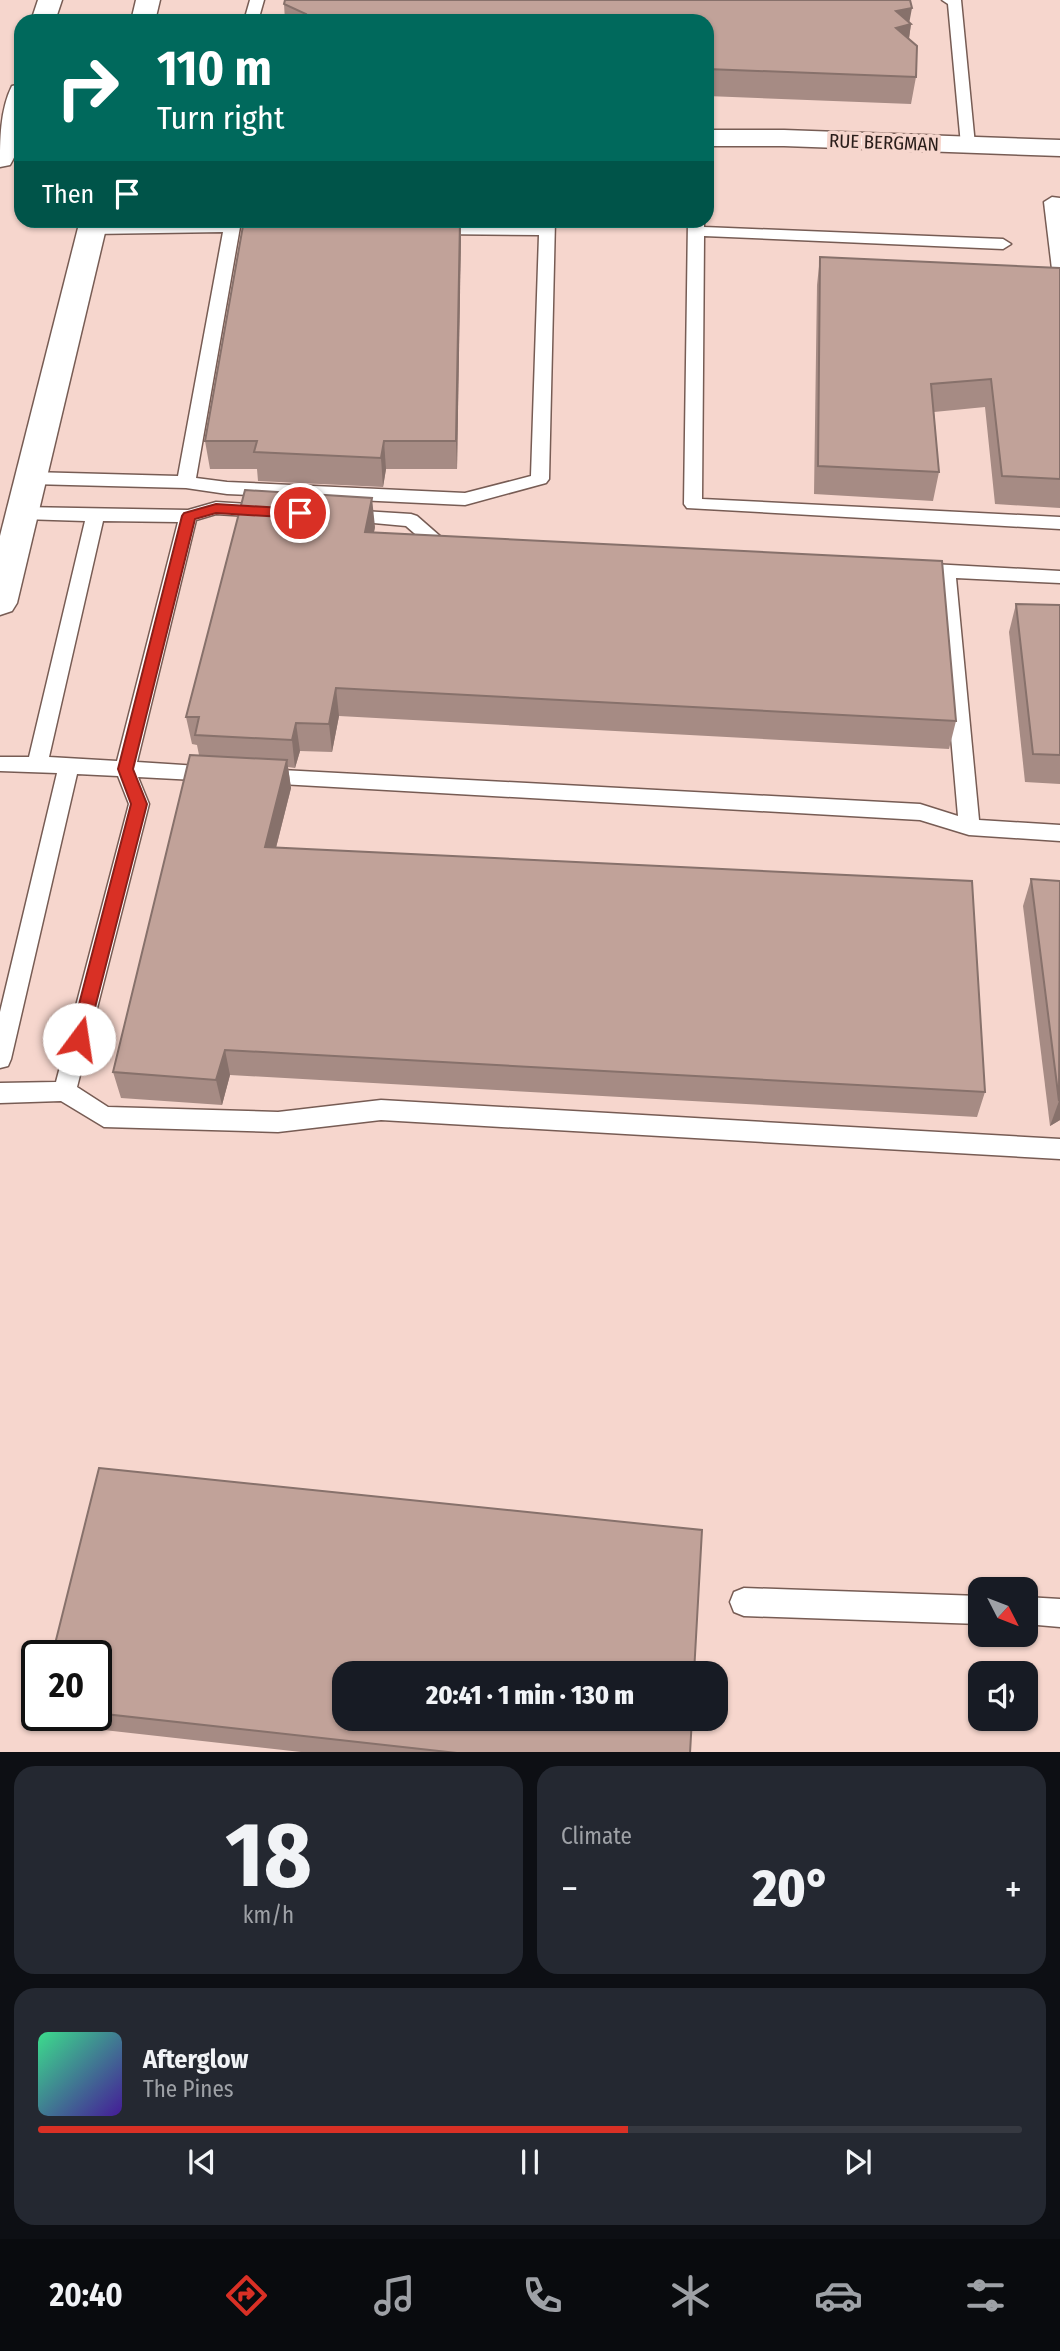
<!DOCTYPE html>
<html lang="en">
<head>
<meta charset="utf-8">
<style>
	:root { --surface:#171b24; --page:#242831; --text:#f1f3f6; --muted:#9ea1a6; --line:#363941; --accent:#d93025 }
	body { margin:0; font-family:"Fira Sans Condensed",sans-serif; background:var(--page); color:var(--text); height:100vh; display:flex; flex-direction:column; font-size:26px; white-space:nowrap }
	* { box-sizing:border-box; margin:0 }
	p { font-size:23px; color:var(--muted) }
	.icon { flex:none; width:38px; height:38px; fill:none; stroke:currentColor; stroke-width:2; stroke-linecap:round; stroke-linejoin:round }
	.map { position:relative; height:1752px; overflow:hidden }
	.panel { display:flex; flex-direction:column; gap:14px; padding:14px; background:#0d0f14; flex:1 }
	.panel>* { flex:none }
	.banner { position:absolute; left:14px; top:14px; width:700px; height:214px; border-radius:21px; box-shadow:0 2px 5px #0004; background:#00695c; color:#fff; overflow:hidden }
	.needle { width:46px; rotate:132deg }
	.controls { position:absolute; left:968px; top:1577px; display:grid; gap:14px }
	.controls a { display:grid; place-items:center; width:70px; height:70px; border-radius:14px; background:var(--surface); box-shadow:0 2px 5px #0004; font-size:35px }
	.speed { position:absolute; left:21px; top:1640px; display:flex; gap:14px; font-size:35px; font-weight:700; text-align:center }
	.speed>* { display:grid; place-content:center; width:91px; height:91px; border-radius:50%; background:var(--surface); box-shadow:0 2px 5px #0004; line-height:1 }
	.speed .limit { border:4px solid #111; border-radius:10px; background:#fff; color:#111 }
	.pin { position:absolute; display:grid; place-items:center; width:60px; height:60px; color:#fff; margin:-30px; border:4px solid #fff; border-radius:50%; box-shadow:0 2px 7px #0007 }
	.me { position:absolute; width:77px; margin:-38px; rotate:14deg; stroke-linejoin:round; filter:drop-shadow(0 0 5px #0008) }
	.turn { display:flex; align-items:center; gap:24px; height:147px; padding:0 28px; font-size:32px }
	.turn .icon { width:91px; height:91px; stroke-width:2.5 }
	.turn b { display:block; font-size:49px; line-height:60px }
	.then { display:flex; align-items:center; height:66px; padding:0 28px; background:#0003; gap:14px; font-size:26px }
	.big { font-size:52px; font-weight:800; line-height:1.1 }
	.panel .tile { flex:1; display:flex; flex-direction:column; justify-content:center; gap:10px; min-width:0; padding:0 24px; border-radius:21px; background:var(--page) }
	.panel .dial { align-items:center; gap:0 }
	.dial b { font-size:91px; line-height:1 }
	.song { display:flex; align-items:center; gap:21px }
	.cover { width:84px; height:84px; border-radius:10px; background:linear-gradient(135deg,hsl(150 70% 55%),hsl(260 70% 35%)) }
	.played { height:7px; border-radius:4px; background:linear-gradient(90deg,var(--accent) 60%,var(--line) 60%) }
	.keys { display:flex; justify-content:space-around; direction:ltr }
	.heat { display:flex; justify-content:space-between; align-items:center; font-size:38px; direction:ltr }
	.panel .tiles { flex:1; display:grid; gap:14px; grid-template-columns:1fr 1fr }
	.tile:last-child { grid-column:span 2 }
	.trip { position:absolute; left:332px; top:1661px; width:396px; height:70px; border-radius:21px; background:var(--surface); box-shadow:0 2px 5px #0004; font-weight:800; line-height:70px; text-align:center }
	.dock { display:flex; height:112px; justify-content:space-around; align-items:center; background:#090b0e; color:var(--muted) }
	.dock .icon { width:49px; height:49px }
	.dock .on { color:var(--accent) }
	.dock b { font-size:32px; color:var(--text) }
	.map>svg:first-child { display:block }
	.lines { fill:none; stroke-linecap:round; stroke-linejoin:round }
	.service-casing { stroke:#775c54; stroke-width:3 }
	.minor-casing { stroke:#775c54; stroke-width:3 }
	.primary-casing { stroke:#775c54; stroke-width:3 }
	.motorway-casing { stroke:#775c54; stroke-width:3 }
	.service { fill:#fff; fill-rule:evenodd }
	.minor { fill:#fff; fill-rule:evenodd }
	.primary { fill:#fff; fill-rule:evenodd }
	.motorway { fill:#fff; fill-rule:evenodd }
	.wall { fill:#a68b84 }
	.shaded-wall { fill:#87716b }
	.building { fill:#c1a299; stroke:#87716b; stroke-width:2 }
	.route { fill:#d93025; stroke:#8d1f18; stroke-width:2 }
	.labels { text-anchor:middle; stroke-width:7; stroke-linejoin:round; paint-order:stroke }
	.far-street-label { font-size:19px; fill:#291d1a; stroke:#f6d6cd }
</style>
</head>
<body>
<div class="map">
<svg width="1060" height="1753" viewBox="0 0 1060 1753">
	<rect width="100%" height="100%" fill="#f6d6cd"/>
	<g class="lines">
		<!-- service casing -->
		<g class="service-casing">
			<g id="service">
				<path d="M250 0H264L258 21H244Z"/>
				<path d="M942 0H961L975 145 968 149 961 145 948 4Z"/>
				<path d="M1052 197 1060 198V274L1052 269 1044 202Z"/>
				<path d="M539 220H555L549 479 546 483 465 505 227 494 186 488 31 484 22 478 31 472 178 476 223 232 92 234 84 229 92 224 232 222 240 227 196 478 227 482 465 493 531 476 539 235 434 234 426 229 434 224 539 225Z"/>
				<path d="M688 220H704V227L1003 239 1011 244 1003 249 704 236 702 499 1060 517V529L687 508 684 504Z"/>
				<path d="M216 502 266 505 275 511 266 517 216 514 196 520 137 762 214 767 221 769 224 774 221 779 214 781 138 777 149 804 77 1087 108 1107 278 1112 381 1100 1060 1139V1159L381 1120 278 1132 104 1127 61 1101 0 1103V1083L56 1082 129 804 118 776 77 774 11 1059 8 1066 0 1068V1012L57 773 0 771V757H29L85 521 22 519 13 513 22 507 188 510ZM103 521 178 522 117 761 49 757Z"/>
				<path d="M347 510 411 514 417 516 441 537 458 540 461 544 452 550 430 547 406 526 341 520 338 516Z"/>
				<path d="M914 563 1060 571V583L956 578 979 820 1060 825V841L969 835 920 820 263 783 256 781 253 776 256 771 263 769 920 804 958 816 937 577 908 573 905 569 908 565Z"/>
				<path d="M744 1588 980 1596V1624L744 1616 734 1612 730 1602 734 1592Z"/>
				<path d="M1026 1597 1060 1599V1627L1026 1624Z"/>
			</g>
		</g>
		<!-- minor casing -->
		<g class="minor-casing">
			<path id="minor" d="M707 130H784L1060 140V156L784 146H707Z"/>
		</g>
		<!-- primary casing -->
		<g class="primary-casing">
			<g id="primary">
				<path d="M136 0H160L155 21H131Z"/>
				<path d="M80 220H108L17 603 12 611 0 615V536Z"/>
			</g>
		</g>
		<!-- motorway casing -->
		<g class="motorway-casing">
			<g id="motorway">
				<path d="M38 0H62L55 21H31Z"/>
				<path d="M21 84C21 111 25 142 10 165L0 167C0 140 0 110 12 86Z"/>
			</g>
		</g>
		<!-- service -->
		<use href="#service" class="service"/>
		<!-- minor -->
		<use href="#minor" class="minor"/>
		<!-- primary -->
		<use href="#primary" class="primary"/>
		<!-- motorway -->
		<use href="#motorway" class="motorway"/>
	</g>
	<!-- wall -->
	<g class="wall">
		<path d="M284 4 910 23 911 24 909 39 916 77 911 104 707 96V21H285Z"/>
		<path d="M244 220H461L457 469H386L383 487 258 481 257 469H210L205 441Z"/>
		<path d="M820 257 1060 268V508L995 504 985 407 934 412 939 472 933 501 814 494 817 285Z"/>
		<path d="M375 527 374 532 956 721 949 749 339 716 332 752 300 751 295 768 288 767 291 788 276 848 985 1092 977 1117 230 1075 222 1105 121 1098 113 1072 199 755 197 745 192 744 186 717Z"/>
		<path d="M1016 604 1060 605V784L1025 782 1009 632Z"/>
		<path d="M1031 879 1060 881V1120L1050 1126 1023 906Z"/>
		<path d="M96 1656 690 1753H310L50 1724 45 1715H96Z"/>
	</g>
	<!-- shaded-wall -->
	<g class="shaded-wall">
		<path d="M912 8 909 24H911L907 51 892 55 896 11Z"/>
		<path d="M460 220 461 237 457 469 456 441Z"/>
		<path d="M384 441 386 469 383 487 381 458Z"/>
		<path d="M372 498 375 527 368 560 365 532Z"/>
		<path d="M336 688 339 716 332 752 329 724Z"/>
		<path d="M296 723 300 751 295 768 292 740Z"/>
		<path d="M287 760 291 788 269 875 265 847Z"/>
		<path d="M225 1050 230 1075 222 1105 216 1080Z"/>
		<path d="M1060 1100V1120L1050 1126 1059 1101Z"/>
	</g>
	<!-- building -->
	<g class="building">
		<path d="M285 0H910L912 8 896 11 911 24 896 28 917 46 916 77 707 69V21H304L306 14 284 4Z"/>
		<path d="M244 220H460L456 441H384L381 458 254 452 257 441H205Z"/>
		<path d="M820 257 1060 268V479L1002 476 991 379 931 384 939 472 818 466Z"/>
		<path d="M245 490 372 498 365 532 942 561 956 721 336 688 329 724 296 723 292 740 195 735 199 717H186Z"/>
		<path d="M1016 604 1060 605V755L1033 754Z"/>
		<path d="M190 755 287 760 265 847 972 881 985 1092 225 1050 216 1080 113 1072Z"/>
		<path d="M1031 879 1060 881 1059 1101Z"/>
		<path d="M99 1468 702 1530 694 1673H345V1718H692L690 1753H457L96 1713V1656H52Z"/>
	</g>
	<!-- route -->
	<path class="route" d="M216 504 300 509 306 513 300 518 216 513 195 519 133 769 147 804 87 1039 85 1044H73L70 1039 131 804 118 769 182 516 184 513Z"/>
	<g class="labels">
		<!-- far-street labels -->
		<g class="far-street-label">
			<text transform="translate(884 142) rotate(2)" y="7">RUE BERGMAN</text>
		</g>
	</g>
</svg>
<div class="controls">
<a><svg class="needle" viewBox="-14 -14 28 28"><path d="M0-13l5 13h-10z" fill="#e53935"/><path d="M0 13l5-13h-10z" fill="#9ea1a6"/></svg></a>
<a><svg class="icon" aria-label="sound" viewBox="0 0 24 24"><path d="M4 9h4l5-4v14l-5-4H4zM17 9q2 3 0 6"/></svg></a>
</div>
<div class="speed"><div class="limit">20</div></div>
<div class="pin" style="left:300px;top:513px;background:#d93025"><svg class="icon" aria-label="arrive" viewBox="0 0 24 24"><path d="M6 21V4h12l-3 4 3 4H6"/></svg></div>
<svg class="me" style="left:79px;top:1039px" viewBox="-20 -20 40 40"><circle r="19" fill="#fff"/><path d="M0-13L10 11 0 6-10 11z" fill="#d93025"/></svg>
<div class="trip">20:41 · 1 min · 130 m</div>
<div class="banner">
<div class="turn"><svg class="icon" aria-label="right" viewBox="0 0 24 24"><path d="M7 20v-9h11M14 6l5 5-5 5"/></svg><div><b>110 m</b>Turn right</div></div>
<div class="then">Then<svg class="icon" aria-label="arrive" viewBox="0 0 24 24"><path d="M6 21V4h12l-3 4 3 4H6"/></svg></div>
</div>
</div>
<section class="panel">
<div class="tiles">
<div class="tile dial"><b>18</b><p>km/h</p></div>
<div class="tile"><p>Climate</p>
<div class="heat"><a>−</a><b class="big">20°</b><a>+</a></div>
</div>
<div class="tile">
<div class="song"><i class="cover"></i><div><b>Afterglow</b><p>The Pines</p></div></div>
<div class="played"></div>
<div class="keys"><svg class="icon" aria-label="previous" viewBox="0 0 24 24"><path d="M18 5L8 12l10 7zM5 5v14"/></svg><svg class="icon" aria-label="pause" viewBox="0 0 24 24"><path d="M8 5v14M16 5v14"/></svg><svg class="icon" aria-label="next" viewBox="0 0 24 24"><path d="M6 5l10 7-10 7zM19 5v14"/></svg></div>
</div>
</div>
</section>
<nav class="dock">
<b>20:40</b>
<svg class="icon on" aria-label="directions" viewBox="0 0 24 24"><path d="M12 3l9 9-9 9-9-9zM9 14v-3h6M13 9l2 2-2 2"/></svg>
<svg class="icon" aria-label="music" viewBox="0 0 24 24"><path d="M9 18V5l10-2v13"/><circle cx="6" cy="18" r="3"/><circle cx="16" cy="16" r="3"/></svg>
<svg class="icon" aria-label="phone" viewBox="0 0 24 24"><path d="M5 4h4l2 5-3 2q2 4 5 5l2-3 5 2v4C11 20 4 13 5 4z"/></svg>
<svg class="icon" aria-label="climate" viewBox="0 0 24 24"><path d="M12 3v18M4 7l16 10M4 17L20 7"/></svg>
<svg class="icon" aria-label="car" viewBox="0 0 24 24"><path d="M5 17H2v-5l4-1 3-4h7l3 4 3 1v5h-3M9 17h6M6 11h13"/><circle cx="7" cy="17" r="2"/><circle cx="17" cy="17" r="2"/></svg>
<svg class="icon" aria-label="filters" viewBox="0 0 24 24"><path d="M4 7h16M4 17h16"/><circle cx="9" cy="7" r="2"/><circle cx="15" cy="17" r="2"/></svg>
</nav>
</body>
</html>
